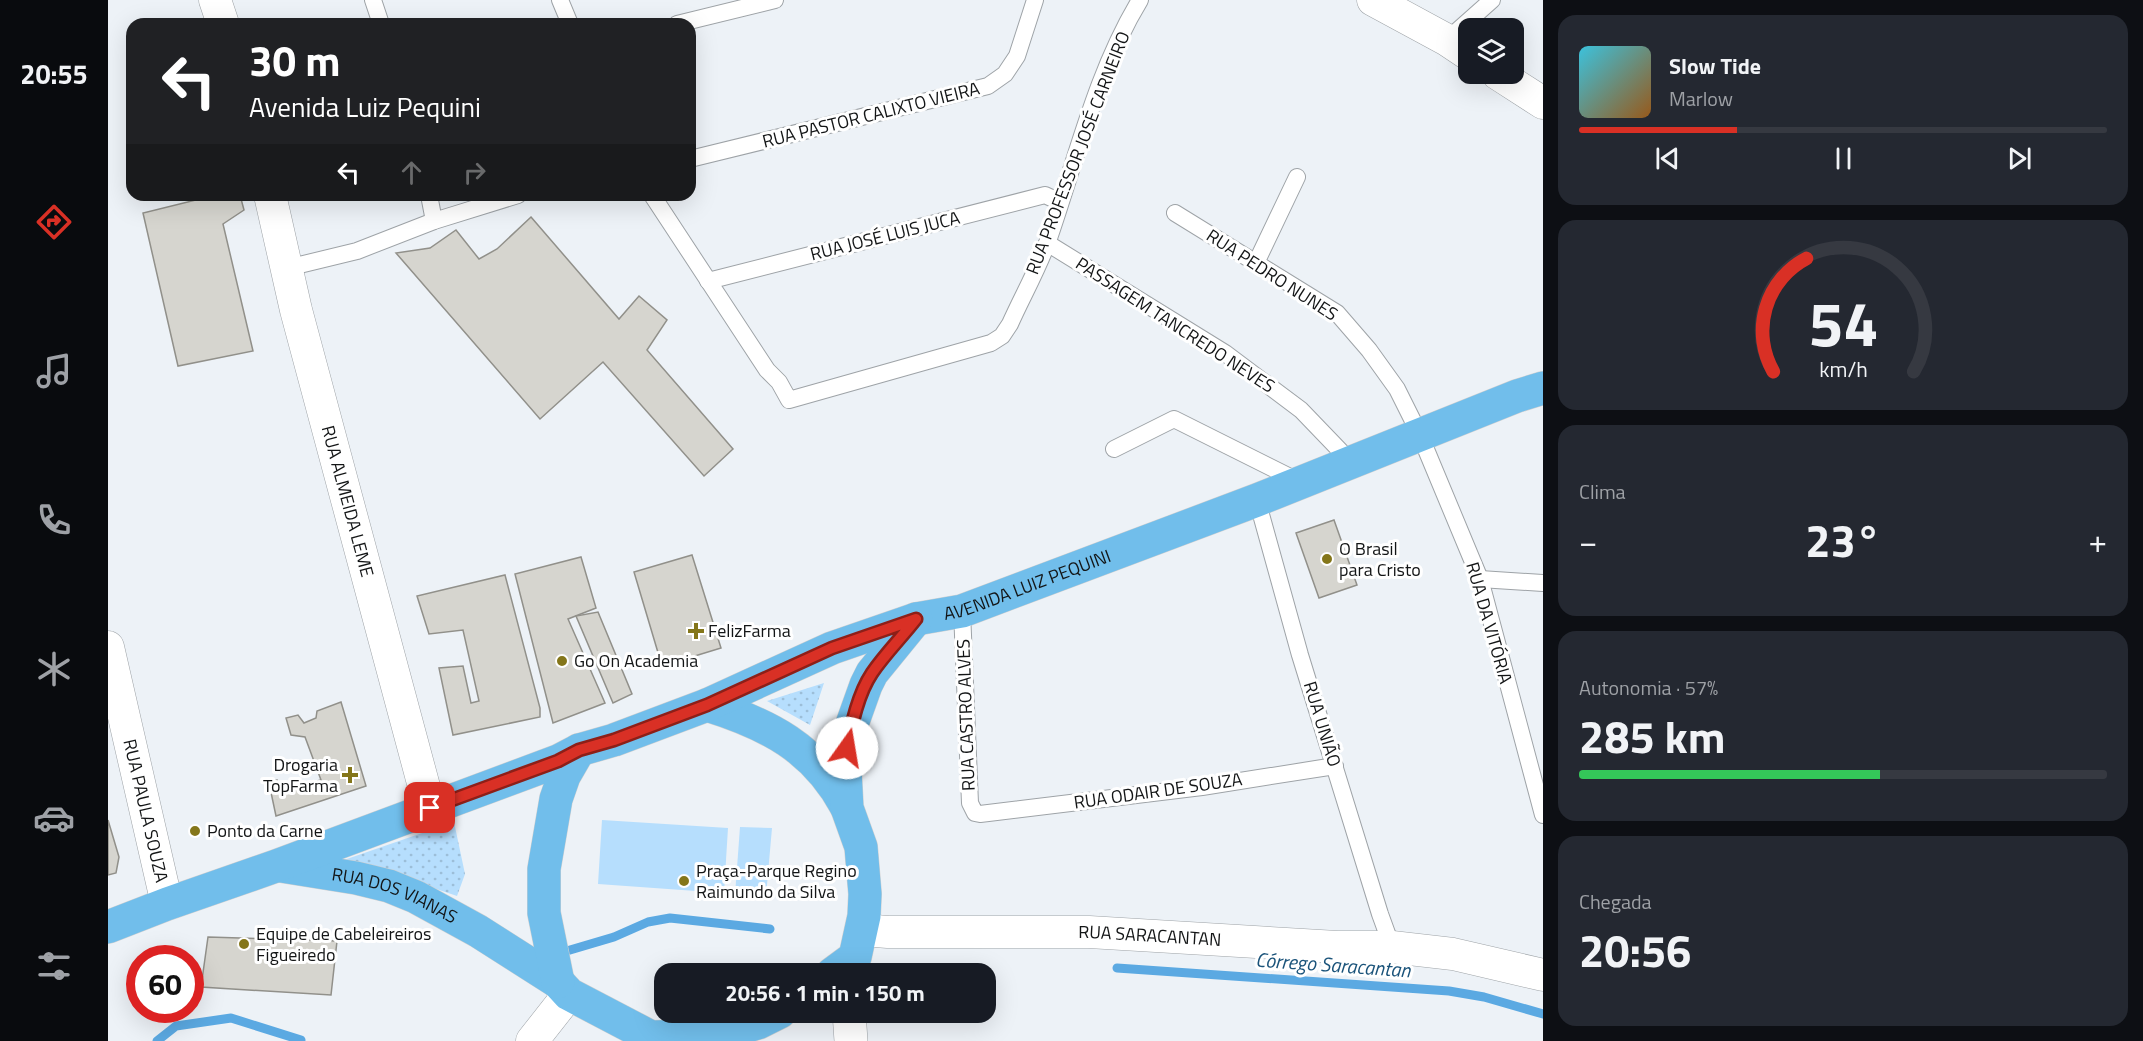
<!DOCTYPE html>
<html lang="pt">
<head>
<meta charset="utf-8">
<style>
	:root { --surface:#171b24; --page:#242831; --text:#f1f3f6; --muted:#9ea1a6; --line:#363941; --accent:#d93025 }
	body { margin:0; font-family:"Titillium Web",sans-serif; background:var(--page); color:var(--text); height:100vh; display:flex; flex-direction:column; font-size:22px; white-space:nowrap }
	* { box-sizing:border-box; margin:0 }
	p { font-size:20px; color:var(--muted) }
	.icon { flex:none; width:33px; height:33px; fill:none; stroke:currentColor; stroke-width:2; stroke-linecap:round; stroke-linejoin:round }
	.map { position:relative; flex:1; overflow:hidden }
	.side { display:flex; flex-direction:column; gap:15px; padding:15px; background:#0d0f14; width:600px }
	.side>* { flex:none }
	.guide { position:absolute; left:18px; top:18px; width:570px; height:183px; border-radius:18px; box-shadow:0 6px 24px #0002; background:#202124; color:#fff; overflow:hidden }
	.fabs { position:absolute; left:1350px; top:18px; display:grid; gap:12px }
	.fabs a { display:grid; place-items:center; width:66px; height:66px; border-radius:12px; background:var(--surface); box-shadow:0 6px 24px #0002; font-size:30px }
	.speed { position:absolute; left:18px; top:945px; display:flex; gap:12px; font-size:30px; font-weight:700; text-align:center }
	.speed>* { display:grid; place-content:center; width:78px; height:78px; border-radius:50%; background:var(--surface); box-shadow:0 6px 24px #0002; line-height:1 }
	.speed .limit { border:9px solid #d22; background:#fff; color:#111 }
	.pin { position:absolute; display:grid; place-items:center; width:51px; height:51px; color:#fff; margin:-26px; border-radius:12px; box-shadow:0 3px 9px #0006 }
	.me { position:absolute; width:66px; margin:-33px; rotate:13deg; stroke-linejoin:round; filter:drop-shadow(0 0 4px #0008) }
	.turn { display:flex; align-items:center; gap:21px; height:126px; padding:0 24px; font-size:27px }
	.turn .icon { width:78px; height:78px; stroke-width:2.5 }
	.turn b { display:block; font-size:42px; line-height:51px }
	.lanes { display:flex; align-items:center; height:57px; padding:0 24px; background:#0003; justify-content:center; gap:30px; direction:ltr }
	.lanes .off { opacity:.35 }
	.big { font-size:45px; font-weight:700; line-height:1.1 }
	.side .widget { flex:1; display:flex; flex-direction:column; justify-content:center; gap:9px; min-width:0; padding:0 21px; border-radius:18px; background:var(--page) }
	.side .dial { align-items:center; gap:0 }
	.dial svg { height:156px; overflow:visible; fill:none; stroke:var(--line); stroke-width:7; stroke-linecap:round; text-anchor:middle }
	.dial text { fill:var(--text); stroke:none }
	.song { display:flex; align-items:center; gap:18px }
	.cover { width:72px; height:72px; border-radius:9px; background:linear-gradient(135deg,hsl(190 70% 55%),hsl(30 70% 35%)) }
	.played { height:6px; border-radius:3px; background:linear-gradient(90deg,var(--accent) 30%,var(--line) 30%) }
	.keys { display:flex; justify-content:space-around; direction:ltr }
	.heat { display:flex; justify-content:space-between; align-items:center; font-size:33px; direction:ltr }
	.charge { height:9px; border-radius:4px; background:linear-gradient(90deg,#34c759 57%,var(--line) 0) }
	.trip { position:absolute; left:546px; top:963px; width:342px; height:60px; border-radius:18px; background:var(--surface); box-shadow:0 6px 24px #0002; font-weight:700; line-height:60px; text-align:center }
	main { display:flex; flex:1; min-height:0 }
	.dock { display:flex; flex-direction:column; width:108px; justify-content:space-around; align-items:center; background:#090b0e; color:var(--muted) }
	.dock .icon { width:42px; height:42px }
	.dock .on { color:var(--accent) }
	.dock b { font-size:27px; color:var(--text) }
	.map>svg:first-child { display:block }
	.grass { fill:url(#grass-dots) }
	.park { fill:#b6defd }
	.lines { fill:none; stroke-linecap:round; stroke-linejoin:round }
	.stream { stroke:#5ba9e2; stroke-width:9 }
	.building { fill:#d6d5cf; stroke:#91908a; stroke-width:1.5 }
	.service-casing { stroke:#9ea3a7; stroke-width:18 }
	.minor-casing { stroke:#9ea3a7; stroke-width:33 }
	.tertiary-casing { stroke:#9ea3a7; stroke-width:34 }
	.primary-casing { stroke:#d0d0d0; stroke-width:34 }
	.service { stroke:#fff; stroke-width:16 }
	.minor { stroke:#fff; stroke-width:32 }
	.tertiary { stroke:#fff; stroke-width:33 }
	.primary { stroke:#71beeb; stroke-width:33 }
	.route-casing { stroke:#8d1f18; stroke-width:15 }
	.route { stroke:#d93025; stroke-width:10 }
	.poi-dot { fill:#84761a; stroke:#fff; stroke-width:2 }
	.labels { text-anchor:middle; stroke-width:6; stroke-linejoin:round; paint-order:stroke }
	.street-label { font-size:18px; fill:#131516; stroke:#fff }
	.poi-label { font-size:18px; fill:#131516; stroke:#fff; text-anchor:start }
	.water-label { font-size:20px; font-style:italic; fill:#1a537a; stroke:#fff }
</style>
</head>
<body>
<main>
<nav class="dock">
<b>20:55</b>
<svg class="icon on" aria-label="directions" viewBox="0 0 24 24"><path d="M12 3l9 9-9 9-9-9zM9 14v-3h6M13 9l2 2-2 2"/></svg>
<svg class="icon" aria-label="music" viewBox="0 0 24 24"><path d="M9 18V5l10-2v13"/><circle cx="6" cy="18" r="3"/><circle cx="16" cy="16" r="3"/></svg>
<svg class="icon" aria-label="phone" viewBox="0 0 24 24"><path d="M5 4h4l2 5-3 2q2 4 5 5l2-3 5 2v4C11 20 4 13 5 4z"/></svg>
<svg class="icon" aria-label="climate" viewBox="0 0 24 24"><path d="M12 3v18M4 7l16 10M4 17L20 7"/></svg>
<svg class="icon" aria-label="car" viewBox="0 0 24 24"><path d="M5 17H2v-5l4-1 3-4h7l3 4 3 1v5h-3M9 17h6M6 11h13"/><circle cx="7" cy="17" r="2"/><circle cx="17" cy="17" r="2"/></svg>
<svg class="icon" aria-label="filters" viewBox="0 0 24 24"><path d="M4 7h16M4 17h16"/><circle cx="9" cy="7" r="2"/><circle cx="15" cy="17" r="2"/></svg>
</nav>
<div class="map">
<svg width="1435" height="1041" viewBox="0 0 1435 1041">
	<defs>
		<pattern id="grass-dots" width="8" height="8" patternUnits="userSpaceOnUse" patternTransform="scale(1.5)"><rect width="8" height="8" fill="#b6defd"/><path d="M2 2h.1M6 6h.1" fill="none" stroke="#9cbed8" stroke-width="1.8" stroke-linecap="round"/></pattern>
	</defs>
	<rect width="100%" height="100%" fill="#edf2f7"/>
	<!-- grass -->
	<g class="grass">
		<path d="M716 683 702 725 659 701Z"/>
		<path d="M346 822 357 874 349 896 290 876 233 861Z"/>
	</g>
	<!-- park -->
	<g class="park">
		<path d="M494 820 620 828 616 893 490 884Z"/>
		<path d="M632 827 664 828 658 896 627 895Z"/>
	</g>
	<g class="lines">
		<!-- stream -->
		<g class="stream">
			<path d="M462 950 506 937 540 922 562 918 662 929"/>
			<path d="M1009 968 1341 991 1376 997 1435 1014"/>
			<path d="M49 1041 68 1026 123 1018 193 1040"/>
		</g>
	</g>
	<!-- building -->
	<g class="building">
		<path d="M108 195H132L136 210 115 224 145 351 70 366 35 213Z"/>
		<path d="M423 217 511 319 531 296 559 320 539 350 625 449 596 476 495 362 432 419 288 253 322 248 348 230 371 259 389 249Z"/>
		<path d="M1226 520 1249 585 1211 598 1188 533Z"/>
		<path d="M584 555 613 648 554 666 526 572Z"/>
		<path d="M473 557 488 608 460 619 497 703 445 723 407 574Z"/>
		<path d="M397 575 432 708V717L345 735 331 668 355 666 363 703 371 701 355 630 321 634 309 596Z"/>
		<path d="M490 612 524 694 505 703 468 616Z"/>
		<path d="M233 702 258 786 168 816 161 783 169 780 172 790 213 780 197 737 183 735 178 718 190 715 196 723 208 718 209 711Z"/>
		<path d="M0 820 11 857 8 873 0 875Z"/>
		<path d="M100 937 229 941 223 995 93 987Z"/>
	</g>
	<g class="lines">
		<!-- service casing -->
		<g class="service-casing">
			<g id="service">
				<path d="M265 0 273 24"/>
				<path d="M452 0 462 24"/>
				<path d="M569 24 667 0"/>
				<path d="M1339 40 1384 0"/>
				<path d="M582 159 880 86 897 74 909 56 927 0"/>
				<path d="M321 195 326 221"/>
				<path d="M544 195 659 370 671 382 681 400 883 343 894 336 902 324C914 297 930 269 940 241 968 161 988 72 1032 0"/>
				<path d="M1067 213 1229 313 1261 350 1289 389 1312 435 1372 579 1435 815"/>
				<path d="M939 243 1117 353 1193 410 1243 462"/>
				<path d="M1148 263 1189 177"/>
				<path d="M179 268 249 251 326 221 410 195"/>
				<path d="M600 281 937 195 952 202"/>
				<path d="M1006 449 1066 419 1192 482"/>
				<path d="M1149 500 1192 655 1272 914 1284 947"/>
				<path d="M1372 579 1435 583"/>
				<path d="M854 611 862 803 867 813 872 814 1094 787 1227 766"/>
			</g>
		</g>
		<!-- minor casing -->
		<g class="minor-casing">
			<g id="minor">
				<path d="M107 0 115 24"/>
				<path d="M1265 0 1339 40 1360 54"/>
				<path d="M1390 74 1435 103"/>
				<path id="s1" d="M162 195 188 310 322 809"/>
				<path id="s2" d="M0 647 59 904"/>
				<path id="s3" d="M754 930 780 932H981L1229 947H1284L1345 954 1435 975"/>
				<path d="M424 1041 461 994"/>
			</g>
		</g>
		<!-- tertiary casing -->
		<g class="tertiary-casing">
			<path id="tertiary" d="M741 1012 743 1041"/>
		</g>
		<!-- primary casing -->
		<g class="primary-casing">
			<g id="primary">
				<path d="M599 705C660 724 707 748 738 806"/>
				<path id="s4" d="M173 866 248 878 281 886 308 897 370 931 450 982 461 994 543 1037 587 1036 622 1031 650 1023 672 1012"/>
				<path id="s5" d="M0 927 59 904 168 866 450 761 471 750 506 740 599 705 724 648 808 619 854 611 1149 500 1409 396 1435 388"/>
				<path d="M724 974 747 957 756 916 757 894 753 847 739 808 737 770 743 727 758 685 764 673 808 619"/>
				<path d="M450 982 436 913V869L448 799 456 776 471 750"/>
			</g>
		</g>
		<!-- service -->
		<use href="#service" class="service"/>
		<!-- minor -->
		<use href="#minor" class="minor"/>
		<!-- tertiary -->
		<use href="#tertiary" class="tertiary"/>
		<!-- primary -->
		<use href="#primary" class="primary"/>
	</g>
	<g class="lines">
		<!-- route casing -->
		<g class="route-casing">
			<path id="route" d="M322 808 450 761 471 750 506 740 599 705 724 648 808 619C794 637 777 654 764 673 750 694 744 723 739 748"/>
		</g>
		<!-- route -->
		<use href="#route" class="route"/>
	</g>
	<!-- markers -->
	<g class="poi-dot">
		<circle cx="1219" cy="559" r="6"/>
		<path d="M585 622h6v6h6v6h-6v6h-6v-6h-6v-6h6z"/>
		<circle cx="454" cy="661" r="6"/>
		<path d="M239 766h6v6h6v6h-6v6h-6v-6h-6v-6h6z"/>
		<circle cx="87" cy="831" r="6"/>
		<circle cx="576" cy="881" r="6"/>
		<circle cx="136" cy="944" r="6"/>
	</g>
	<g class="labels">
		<!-- street labels -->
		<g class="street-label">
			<text transform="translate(763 115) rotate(-14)" y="6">RUA PASTOR CALIXTO VIEIRA</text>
			<text transform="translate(970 153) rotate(-69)" y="6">RUA PROFESSOR JOSÉ CARNEIRO</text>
			<text transform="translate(777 236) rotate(-14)" y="6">RUA JOSÉ LUIS JUCA</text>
			<text transform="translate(1164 275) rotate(33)" y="6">RUA PEDRO NUNES</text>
			<text transform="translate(1067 325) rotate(33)" y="6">PASSAGEM TANCREDO NEVES</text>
			<text dy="6" stroke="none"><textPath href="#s1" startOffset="316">RUA ALMEIDA LEME</textPath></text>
			<text dy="6" stroke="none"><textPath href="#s5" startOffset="982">AVENIDA LUIZ PEQUINI</textPath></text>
			<text transform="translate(1381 623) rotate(74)" y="6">RUA DA VITÓRIA</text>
			<text transform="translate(858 715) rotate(-92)" y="6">RUA CASTRO ALVES</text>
			<text transform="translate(1214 724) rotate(73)" y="6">RUA UNIÃO</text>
			<text transform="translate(1050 791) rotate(-8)" y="6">RUA ODAIR DE SOUZA</text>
			<text dy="6" stroke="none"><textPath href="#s2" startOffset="168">RUA PAULA SOUZA</textPath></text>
			<text dy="6" stroke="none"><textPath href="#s4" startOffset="118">RUA DOS VIANAS</textPath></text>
			<text dy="6" stroke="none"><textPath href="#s3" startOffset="288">RUA SARACANTAN</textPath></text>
		</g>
		<!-- poi labels -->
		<g class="poi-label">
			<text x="1231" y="555">O Brasil<tspan x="1231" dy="21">para Cristo</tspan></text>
			<text x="600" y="637">FelizFarma</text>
			<text x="466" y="667">Go On Academia</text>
			<text x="230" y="771" text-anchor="end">Drogaria<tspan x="230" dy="21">TopFarma</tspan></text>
			<text x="99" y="837">Ponto da Carne</text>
			<text x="588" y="877">Praça-Parque Regino<tspan x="588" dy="21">Raimundo da Silva</tspan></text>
			<text x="148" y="940">Equipe de Cabeleireiros<tspan x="148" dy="21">Figueiredo</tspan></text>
		</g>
		<!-- water labels -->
		<g class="water-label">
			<text transform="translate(1225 965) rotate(4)" y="7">Córrego Saracantan</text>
		</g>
	</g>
</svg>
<div class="fabs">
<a><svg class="icon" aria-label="layers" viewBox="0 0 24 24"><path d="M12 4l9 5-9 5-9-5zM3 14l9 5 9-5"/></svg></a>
</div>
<div class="speed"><div class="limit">60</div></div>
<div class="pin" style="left:322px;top:808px;background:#d93025"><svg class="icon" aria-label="arrive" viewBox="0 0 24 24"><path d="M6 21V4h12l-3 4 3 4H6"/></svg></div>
<svg class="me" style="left:739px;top:748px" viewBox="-20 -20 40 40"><circle r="19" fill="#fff"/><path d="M0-13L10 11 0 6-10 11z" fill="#d93025"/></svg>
<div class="trip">20:56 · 1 min · 150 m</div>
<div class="guide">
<div class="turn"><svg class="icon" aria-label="left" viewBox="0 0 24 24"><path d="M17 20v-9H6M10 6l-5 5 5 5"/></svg><div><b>30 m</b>Avenida Luiz Pequini</div></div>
<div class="lanes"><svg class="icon" aria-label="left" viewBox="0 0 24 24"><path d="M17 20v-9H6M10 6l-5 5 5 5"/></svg><svg class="icon off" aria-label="ahead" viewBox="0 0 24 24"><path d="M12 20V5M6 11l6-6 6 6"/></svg><svg class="icon off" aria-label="right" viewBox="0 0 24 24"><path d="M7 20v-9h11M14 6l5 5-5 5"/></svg></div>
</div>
</div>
<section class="side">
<div class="widget">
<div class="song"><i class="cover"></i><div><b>Slow Tide</b><p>Marlow</p></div></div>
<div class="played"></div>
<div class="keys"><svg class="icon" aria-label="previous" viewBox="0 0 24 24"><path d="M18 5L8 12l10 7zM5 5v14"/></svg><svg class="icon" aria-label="pause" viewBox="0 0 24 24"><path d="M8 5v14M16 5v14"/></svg><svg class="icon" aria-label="next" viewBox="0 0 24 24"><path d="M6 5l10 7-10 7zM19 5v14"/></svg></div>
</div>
<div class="widget dial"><svg viewBox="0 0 100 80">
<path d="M14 69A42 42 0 1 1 86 69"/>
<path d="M14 69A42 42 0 0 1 31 11" stroke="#d93025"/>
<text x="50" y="56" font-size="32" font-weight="700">54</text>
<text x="50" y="72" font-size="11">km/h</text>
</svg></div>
<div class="widget"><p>Clima</p>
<div class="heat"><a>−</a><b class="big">23°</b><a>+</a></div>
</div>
<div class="widget"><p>Autonomia · 57%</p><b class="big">285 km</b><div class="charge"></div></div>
<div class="widget"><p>Chegada</p><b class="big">20:56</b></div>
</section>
</main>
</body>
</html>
